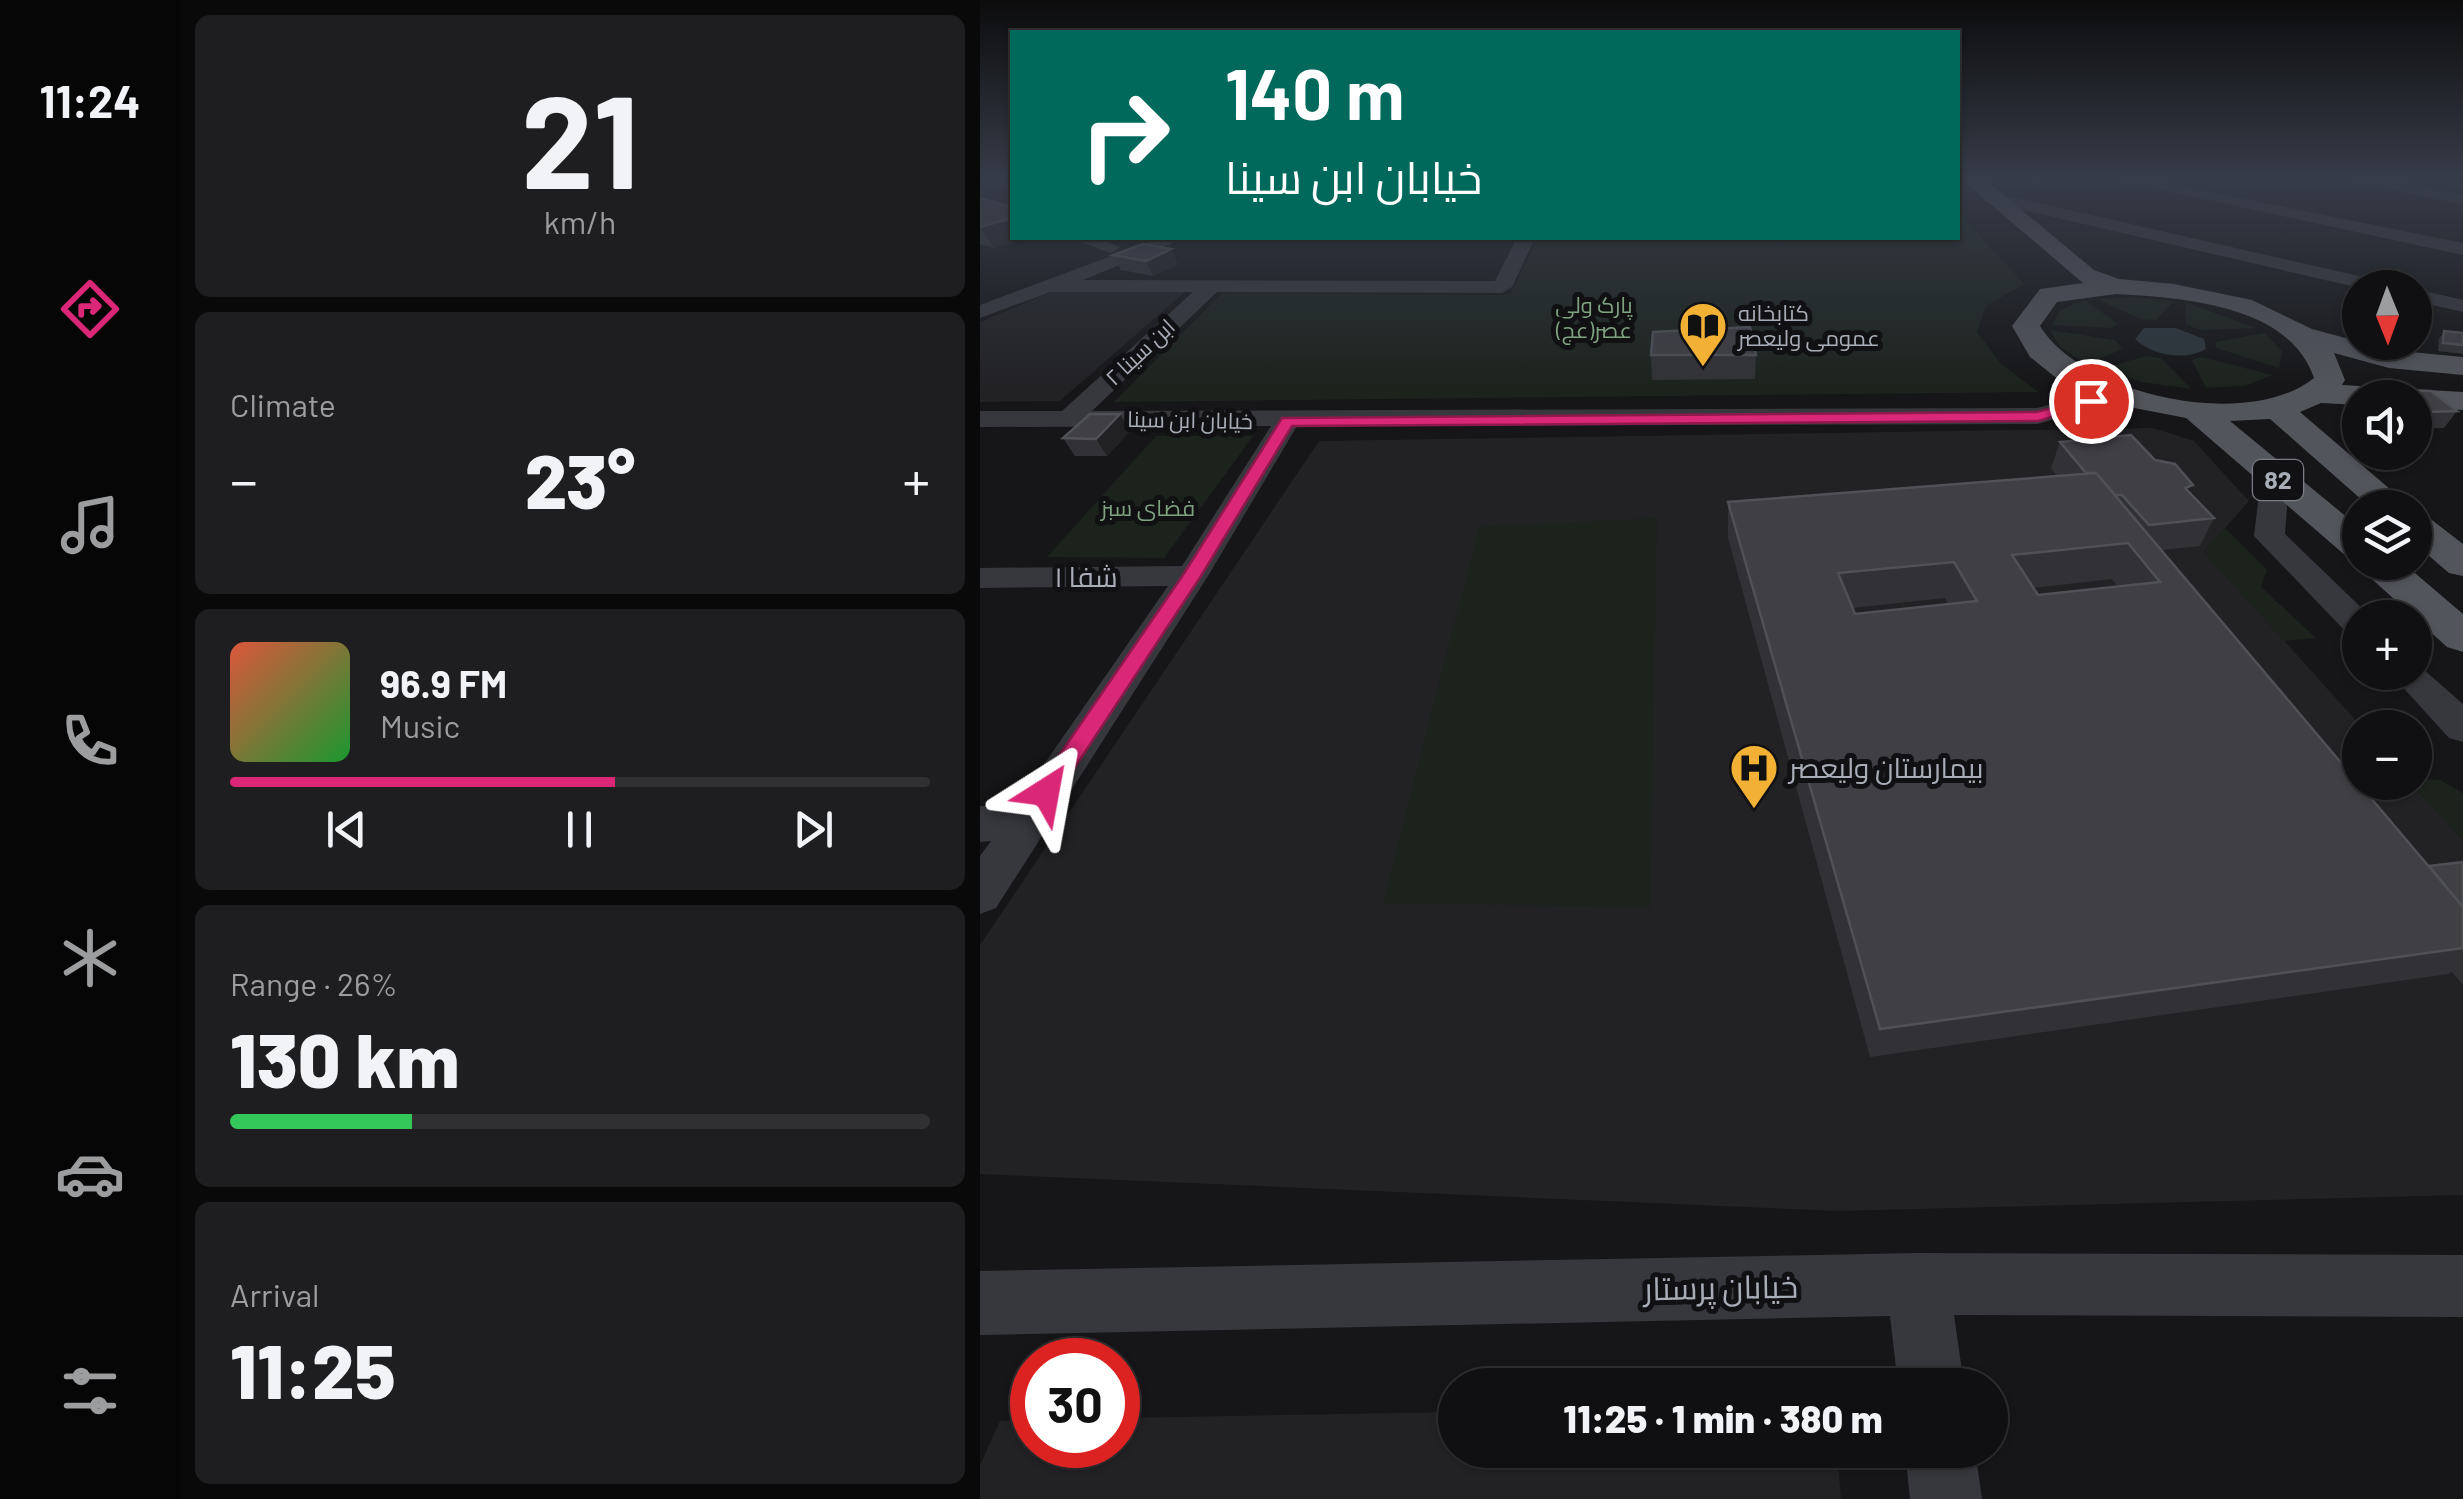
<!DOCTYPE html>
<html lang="en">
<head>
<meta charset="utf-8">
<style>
	:root { --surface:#101012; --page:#1e1e20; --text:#f1f3f6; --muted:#9c9d9f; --line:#303032; --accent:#db2777 }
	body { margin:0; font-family:Barlow,Cairo,sans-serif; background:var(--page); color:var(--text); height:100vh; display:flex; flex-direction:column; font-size:38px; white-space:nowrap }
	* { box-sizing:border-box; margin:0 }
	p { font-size:32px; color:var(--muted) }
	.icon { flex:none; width:55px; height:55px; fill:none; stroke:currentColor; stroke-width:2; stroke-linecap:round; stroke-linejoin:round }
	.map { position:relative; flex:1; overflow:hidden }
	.sheet { display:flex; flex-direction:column; gap:15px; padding:15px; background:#09090a; width:800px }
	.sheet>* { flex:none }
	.top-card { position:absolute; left:30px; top:30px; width:950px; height:210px; border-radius:0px; box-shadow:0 2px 8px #0004,0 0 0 2px var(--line); background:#00695c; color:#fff; overflow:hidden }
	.needle { width:65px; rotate:179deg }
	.buttons { position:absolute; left:1362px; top:270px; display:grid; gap:20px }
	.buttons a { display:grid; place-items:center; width:90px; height:90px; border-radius:50%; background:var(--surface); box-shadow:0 2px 8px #0004,0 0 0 2px var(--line); font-size:50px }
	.speed { position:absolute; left:30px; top:1338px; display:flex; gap:20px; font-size:50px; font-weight:700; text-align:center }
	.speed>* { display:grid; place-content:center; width:130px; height:130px; border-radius:50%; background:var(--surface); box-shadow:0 2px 8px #0004,0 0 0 2px var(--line); line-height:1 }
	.speed .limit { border:15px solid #d22; background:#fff; color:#111 }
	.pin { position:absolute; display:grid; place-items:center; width:85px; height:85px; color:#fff; margin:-42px; border:5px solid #fff; border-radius:50%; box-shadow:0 2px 10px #0007 }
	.me { position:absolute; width:110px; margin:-55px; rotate:34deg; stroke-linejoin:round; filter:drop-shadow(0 0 8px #0008) }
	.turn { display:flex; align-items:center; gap:35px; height:210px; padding:0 50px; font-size:45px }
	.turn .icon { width:130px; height:130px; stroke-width:2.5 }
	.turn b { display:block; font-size:70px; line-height:85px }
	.big { font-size:75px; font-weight:800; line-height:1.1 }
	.sheet .widget { flex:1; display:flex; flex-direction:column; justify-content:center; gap:15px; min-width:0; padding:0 35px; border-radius:15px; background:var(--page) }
	.sheet .dial { align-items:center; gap:0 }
	.dial b { font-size:130px; line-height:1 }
	.song { display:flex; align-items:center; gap:30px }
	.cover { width:120px; height:120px; border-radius:15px; background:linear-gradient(135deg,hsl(10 70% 55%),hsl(130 70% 35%)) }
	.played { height:10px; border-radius:5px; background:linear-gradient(90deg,var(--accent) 55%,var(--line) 55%) }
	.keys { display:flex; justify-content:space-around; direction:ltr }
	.heat { display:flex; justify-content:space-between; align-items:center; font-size:55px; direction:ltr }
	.charge { height:15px; border-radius:8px; background:linear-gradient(90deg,#34c759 26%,var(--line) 0) }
	.trip { position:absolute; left:458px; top:1368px; width:570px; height:100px; border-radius:50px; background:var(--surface); box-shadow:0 2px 8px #0004,0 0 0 2px var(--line); font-weight:800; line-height:100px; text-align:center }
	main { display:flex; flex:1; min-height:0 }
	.tabs { display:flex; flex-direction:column; width:180px; justify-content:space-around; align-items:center; background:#060607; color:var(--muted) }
	.tabs .icon { width:70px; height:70px }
	.tabs .on { color:var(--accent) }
	.tabs b { font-size:45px; color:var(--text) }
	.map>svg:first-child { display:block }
	.built { fill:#222225 }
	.green { fill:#1c231d }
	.water { fill:#2c353c }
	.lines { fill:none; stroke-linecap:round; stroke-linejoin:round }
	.minor { fill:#37383d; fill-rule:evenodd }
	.major { fill:#53555c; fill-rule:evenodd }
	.wall { fill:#323236; fill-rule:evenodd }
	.shaded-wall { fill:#212124 }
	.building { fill:#3f3f44; stroke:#4f5156; stroke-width:2.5; fill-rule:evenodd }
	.route { fill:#db2777; stroke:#8e194d; stroke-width:2.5 }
	.labels { text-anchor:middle; stroke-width:10; stroke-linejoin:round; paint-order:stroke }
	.far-park-label { font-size:22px; fill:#7fa381; stroke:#111113 }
	.far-poi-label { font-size:22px; fill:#a8adb8; stroke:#111113; text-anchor:start }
	.far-street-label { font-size:22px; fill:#a8adb8; stroke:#111113 }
	.shield { fill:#111113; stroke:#7b7e86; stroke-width:2.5 }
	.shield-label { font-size:25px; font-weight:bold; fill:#a8adb8 }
	.street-label { font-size:28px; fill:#a8adb8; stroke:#111113 }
	.poi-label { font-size:28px; fill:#a8adb8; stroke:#111113; text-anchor:start }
	.near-street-label { font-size:32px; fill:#a8adb8; stroke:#111113 }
</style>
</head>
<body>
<main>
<nav class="tabs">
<b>11:24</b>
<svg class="icon on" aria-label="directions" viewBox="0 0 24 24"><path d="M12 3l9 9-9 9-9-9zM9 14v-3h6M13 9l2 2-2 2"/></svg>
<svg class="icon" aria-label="music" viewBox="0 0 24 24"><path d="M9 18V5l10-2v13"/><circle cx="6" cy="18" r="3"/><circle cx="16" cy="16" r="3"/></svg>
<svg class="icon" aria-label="phone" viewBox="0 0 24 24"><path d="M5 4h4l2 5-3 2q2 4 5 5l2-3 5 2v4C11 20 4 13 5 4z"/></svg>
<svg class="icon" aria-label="climate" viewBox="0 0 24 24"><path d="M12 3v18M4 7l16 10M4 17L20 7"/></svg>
<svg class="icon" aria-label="car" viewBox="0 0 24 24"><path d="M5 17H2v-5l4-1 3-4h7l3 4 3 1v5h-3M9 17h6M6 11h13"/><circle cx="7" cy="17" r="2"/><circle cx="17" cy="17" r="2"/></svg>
<svg class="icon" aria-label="filters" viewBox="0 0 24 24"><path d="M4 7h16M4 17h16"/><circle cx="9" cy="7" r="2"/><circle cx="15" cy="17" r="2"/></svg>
</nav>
<section class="sheet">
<div class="widget dial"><b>21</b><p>km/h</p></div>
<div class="widget"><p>Climate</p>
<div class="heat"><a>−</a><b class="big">23°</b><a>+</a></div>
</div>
<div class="widget">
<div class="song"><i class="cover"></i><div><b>96.9 FM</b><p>Music</p></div></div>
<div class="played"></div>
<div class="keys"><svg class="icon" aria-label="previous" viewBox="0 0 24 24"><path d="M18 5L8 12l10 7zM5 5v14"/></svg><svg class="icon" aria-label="pause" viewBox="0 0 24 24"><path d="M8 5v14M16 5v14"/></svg><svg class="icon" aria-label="next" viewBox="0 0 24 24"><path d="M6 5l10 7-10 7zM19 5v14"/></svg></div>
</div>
<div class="widget"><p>Range · 26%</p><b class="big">130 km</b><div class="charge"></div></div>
<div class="widget"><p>Arrival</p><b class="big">11:25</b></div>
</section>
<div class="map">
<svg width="1483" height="1499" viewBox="0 0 1483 1499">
	<rect width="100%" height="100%" fill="#161618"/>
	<!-- built -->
	<g class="built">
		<path d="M207 290 80 401 0 402V322L74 291Z"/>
		<path d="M1173 428 1214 441 1269 501 1224 552 1382 727 1380 782 1431 783 1483 840V1195L857 1211 0 1174V945L339 441Z"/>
		<path d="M475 1412V1450H857L861 1499H0V1465L20 1421 52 1420V1445H138V1418Z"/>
	</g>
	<!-- green -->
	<g class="green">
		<path d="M978 212 1044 284 1006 306 997 332 1020 363 1058 392 134 402 242 293 530 295 558 238H978Z"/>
		<path d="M1154 297 1194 301 1176 320 1160 319 1117 299Z"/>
		<path d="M1105 300 1138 324 1131 328 1072 325 1080 310Z"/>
		<path d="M1205 302 1276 328 1220 330 1206 325Z"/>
		<path d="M1070 330 1135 340 1142 349 1107 364 1080 347Z"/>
		<path d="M1285 333 1302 351 1299 368 1236 348 1235 342Z"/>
		<path d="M1166 356 1181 358 1211 389 1162 382 1122 369Z"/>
		<path d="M1222 357 1292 375 1265 386 1226 388 1212 360Z"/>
		<path d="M176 436H273L184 558 67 557Z"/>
		<path d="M677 518 670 907 403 903 499 527Z"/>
		<path d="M1245 528 1287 570 1281 587 1336 638 1304 641 1224 552Z"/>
		<path d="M1435 778 1460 780 1483 793V840L1431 783Z"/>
	</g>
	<!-- water -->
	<path class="water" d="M1164 328H1196L1224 339 1226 349C1205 361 1173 356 1155 339Z"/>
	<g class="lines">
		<!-- minor -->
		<g class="minor">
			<path d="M1127 178H1160L1483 243V255Z"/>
			<path d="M1360 178H1395L1483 195V205Z"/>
			<path d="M1010 192 1405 282 1415 288H1380L1004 201V193Z"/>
			<path d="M89 238H117L140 247 131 253Z"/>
			<path d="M180 238H205L103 280 515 281 537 238H555L532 287 522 293 237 292 112 411 1057 408 1138 386 1150 393 1147 398 1058 424 317 426 228 576 16 908 0 914V856L11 841 0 842V806H35L188 586 0 588V568L202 566 291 426 0 427V411H82L213 292H71L0 318V305Z"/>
			<path d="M1435 289 1483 300V312L1435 301Z"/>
			<path d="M1295 469 1309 478 1305 534 1392 618H1380V637L1368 634 1274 536 1281 478Z"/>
			<path d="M1435 662 1483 704V742L1469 738 1409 672H1435Z"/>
			<path d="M938 1253 1483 1255V1317L974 1315 984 1385H918L910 1316 0 1335V1271Z"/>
			<path d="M925 1450H995L1002 1499H930Z"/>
		</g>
		<!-- major -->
		<g class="major">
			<path d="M980 178H1003L1114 270 1139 279 1194 284 1272 300 1332 329 1410 350 1483 357V375L1409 368 1354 353 1365 380 1362 385 1483 392V410L1435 407V398H1380V405L1341 403 1320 412 1432 508H1391L1290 419 1250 421 1380 528V562H1422L1483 614V652L1467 647 1383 571 1379 559 1366 556 1206 418 1144 406 1075 377 1050 357 1032 326 1060 289 1103 283ZM1136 294C1203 298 1309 304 1334 378 1269 431 1103 396 1060 326L1077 302Z"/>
			<path d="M1435 514 1448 517 1483 544V576L1469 573 1435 544Z"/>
		</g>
	</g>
	<!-- wall -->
	<g class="wall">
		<path d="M0 198 14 248 0 244Z"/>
		<path d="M133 255 198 264 173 276 141 270Z"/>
		<path d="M1464 331 1483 333V354L1458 351 1459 339Z"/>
		<path d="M671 355H776L775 379 672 380Z"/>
		<path d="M1417 390 1477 411 1464 428 1436 429 1435 398H1413Z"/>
		<path d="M140 414 150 431 127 456H95L83 438Z"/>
		<path d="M1080 442 1175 460 1234 518 1220 546 1182 550 1449 866 1483 862V985L1472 972 1468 974 890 1057 748 538V502L1077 476 1071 468ZM1132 579 1138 587 1058 595 1053 588ZM965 598 968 604 875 614 872 608Z"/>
	</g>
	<!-- shaded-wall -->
	<g class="shaded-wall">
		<path d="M32 218V238H51L14 248 1 227Z"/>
		<path d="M191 249 198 264 173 276 166 261Z"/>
		<path d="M140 414 150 431 127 456 116 439Z"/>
	</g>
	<!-- building -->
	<g class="building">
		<path d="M0 198 32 207V218L0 227Z"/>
		<path d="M163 244 191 249 166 261 133 255Z"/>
		<path d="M770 327 776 355H671L673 332Z"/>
		<path d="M1464 331 1483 333V345L1463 343Z"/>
		<path d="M1417 390 1451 391 1477 411 1447 412 1435 403V398H1428Z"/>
		<path d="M110 414H140L116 439 83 438Z"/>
		<path d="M1151 435 1175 460 1195 464 1213 485 1205 488 1234 518 1169 525 1142 495H1135L1116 473H1106L1080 442Z"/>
		<path d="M1116 473 1483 907V948L900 1029 748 502ZM1148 543 1180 582 1058 595 1032 555ZM974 562 997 601 875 614 858 573Z"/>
		<path d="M1483 862V907L1449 866Z"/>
	</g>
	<!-- sky -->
	<linearGradient id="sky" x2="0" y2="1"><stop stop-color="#0c0c0d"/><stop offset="0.46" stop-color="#363c48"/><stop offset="1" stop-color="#363c48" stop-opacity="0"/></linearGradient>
	<rect width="1483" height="388" fill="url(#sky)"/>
	<!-- route -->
	<path class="route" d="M1111 397 1116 404 1058 421 312 426 221 576 74 799H58L54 792 203 575 302 418 1057 412Z"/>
	<!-- icons -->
	<defs>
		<g id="library-pin" transform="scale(2.5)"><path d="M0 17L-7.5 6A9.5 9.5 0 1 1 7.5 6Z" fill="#f2b134" stroke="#111113"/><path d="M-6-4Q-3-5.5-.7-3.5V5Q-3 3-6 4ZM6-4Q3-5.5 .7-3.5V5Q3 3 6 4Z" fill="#111"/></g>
		<g id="hospital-pin" transform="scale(2.5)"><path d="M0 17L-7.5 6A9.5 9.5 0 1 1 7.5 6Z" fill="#f2b134" stroke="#111113"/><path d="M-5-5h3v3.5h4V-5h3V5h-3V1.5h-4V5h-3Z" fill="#111"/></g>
	</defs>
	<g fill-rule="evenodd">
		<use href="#library-pin" x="723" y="326"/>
		<use href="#hospital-pin" x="774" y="768"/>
	</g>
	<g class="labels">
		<!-- far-park labels -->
		<g class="far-park-label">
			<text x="614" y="313">پارک ولی<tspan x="614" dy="25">عصر(عج)</tspan></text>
			<text x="168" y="516">فضای سبز</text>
		</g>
		<!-- far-poi labels -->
		<g class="far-poi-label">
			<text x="758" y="321">کتابخانه<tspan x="758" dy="25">عمومی ولیعصر</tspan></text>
		</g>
		<!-- far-street labels -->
		<g class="far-street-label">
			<text transform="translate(160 352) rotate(-43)" y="8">ابن سینا ۲</text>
			<text transform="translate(210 420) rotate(1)" y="8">خیابان ابن سینا</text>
		</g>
		<!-- shield labels -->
		<rect class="shield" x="1273" y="460" width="50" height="40" rx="8"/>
		<g class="shield-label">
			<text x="1298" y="489">82</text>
		</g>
		<!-- street labels -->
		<g class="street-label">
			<text x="106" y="587">شفا ۱</text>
		</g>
		<!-- poi labels -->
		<g class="poi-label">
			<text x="809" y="778">بیمارستان ولیعصر</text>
		</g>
		<!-- near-street labels -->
		<g class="near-street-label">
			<text transform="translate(741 1288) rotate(-1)" y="11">خیابان پرستار</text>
		</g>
	</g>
</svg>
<div class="buttons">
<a><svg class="needle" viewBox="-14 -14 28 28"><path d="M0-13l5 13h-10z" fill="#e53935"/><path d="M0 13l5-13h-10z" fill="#9c9d9f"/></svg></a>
<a><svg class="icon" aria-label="sound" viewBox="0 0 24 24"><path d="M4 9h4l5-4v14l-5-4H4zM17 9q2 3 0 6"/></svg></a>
<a><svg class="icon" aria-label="layers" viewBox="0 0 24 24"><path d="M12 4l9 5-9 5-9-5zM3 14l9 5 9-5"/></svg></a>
<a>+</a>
<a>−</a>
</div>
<div class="speed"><div class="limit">30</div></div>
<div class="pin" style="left:1111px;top:401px;background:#d93025"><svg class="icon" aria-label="arrive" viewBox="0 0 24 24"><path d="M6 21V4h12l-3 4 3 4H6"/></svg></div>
<svg class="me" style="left:66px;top:792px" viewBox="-20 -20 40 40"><path d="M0-17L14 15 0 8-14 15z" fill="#db2777" stroke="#fff" stroke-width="4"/></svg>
<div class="trip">11:25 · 1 min · 380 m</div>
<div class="top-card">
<div class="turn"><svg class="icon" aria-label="right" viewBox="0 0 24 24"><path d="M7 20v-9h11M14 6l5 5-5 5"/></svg><div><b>140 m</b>خیابان ابن سینا</div></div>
</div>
</div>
</main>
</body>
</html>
